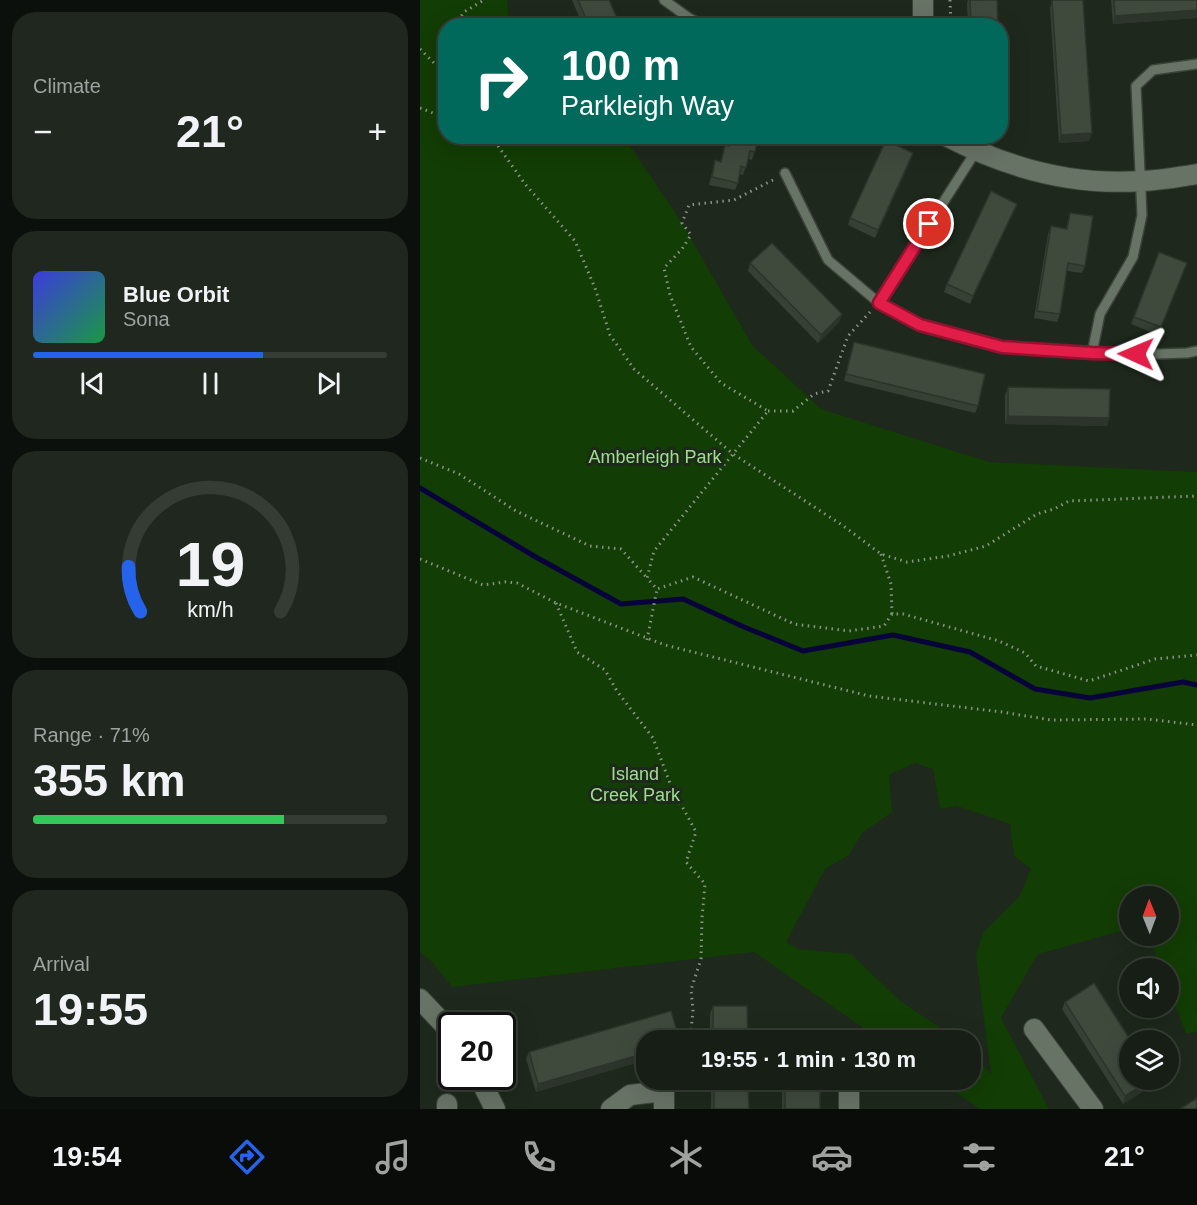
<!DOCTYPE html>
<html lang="en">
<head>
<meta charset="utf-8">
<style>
	:root { --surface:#161e15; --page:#1f271e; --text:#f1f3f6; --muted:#9ea2a0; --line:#353c34; --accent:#2563eb }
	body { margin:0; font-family:Arial,sans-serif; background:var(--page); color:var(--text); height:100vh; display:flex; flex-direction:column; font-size:22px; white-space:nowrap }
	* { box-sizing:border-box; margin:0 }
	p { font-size:20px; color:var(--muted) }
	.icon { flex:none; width:33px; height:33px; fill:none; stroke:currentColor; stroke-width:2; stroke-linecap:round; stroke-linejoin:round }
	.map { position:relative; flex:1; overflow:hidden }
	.panel { display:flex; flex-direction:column; gap:12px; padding:12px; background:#0c100c; width:420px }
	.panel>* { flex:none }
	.banner { position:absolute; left:18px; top:18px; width:570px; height:126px; border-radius:24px; box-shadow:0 6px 24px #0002,0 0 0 2px var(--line); background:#00695c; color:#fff; overflow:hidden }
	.needle { width:39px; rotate:359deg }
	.tools { position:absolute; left:699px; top:886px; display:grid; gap:12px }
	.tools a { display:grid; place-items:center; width:60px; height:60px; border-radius:50%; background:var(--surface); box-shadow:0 6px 24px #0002,0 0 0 2px var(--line); font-size:30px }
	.speed { position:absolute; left:18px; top:1012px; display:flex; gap:12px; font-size:30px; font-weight:700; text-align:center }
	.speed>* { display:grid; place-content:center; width:78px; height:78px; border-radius:50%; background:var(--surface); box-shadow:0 6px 24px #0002,0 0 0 2px var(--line); line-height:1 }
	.speed .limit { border:3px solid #111; border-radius:9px; background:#fff; color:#111 }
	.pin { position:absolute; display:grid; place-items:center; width:51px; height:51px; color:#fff; margin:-26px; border:3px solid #fff; border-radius:50%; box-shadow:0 2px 6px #0007 }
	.me { position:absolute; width:66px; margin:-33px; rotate:271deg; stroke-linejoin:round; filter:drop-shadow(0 0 4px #0008) }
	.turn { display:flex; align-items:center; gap:21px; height:126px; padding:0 24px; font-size:27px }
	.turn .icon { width:78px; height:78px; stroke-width:2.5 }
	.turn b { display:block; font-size:42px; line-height:51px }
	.big { font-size:45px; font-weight:700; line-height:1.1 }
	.panel .tile { flex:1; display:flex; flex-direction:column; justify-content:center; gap:9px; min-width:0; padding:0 21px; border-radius:24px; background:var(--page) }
	.panel .dial { align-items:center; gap:0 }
	.dial svg { height:156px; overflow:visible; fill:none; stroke:var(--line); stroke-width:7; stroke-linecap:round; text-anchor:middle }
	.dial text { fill:var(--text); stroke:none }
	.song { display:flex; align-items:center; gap:18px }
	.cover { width:72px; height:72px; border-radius:9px; background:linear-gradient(135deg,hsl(240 70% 55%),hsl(140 70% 35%)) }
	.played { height:6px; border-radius:3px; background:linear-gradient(90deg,var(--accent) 65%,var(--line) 65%) }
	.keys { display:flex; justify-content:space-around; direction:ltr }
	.heat { display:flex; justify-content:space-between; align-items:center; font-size:33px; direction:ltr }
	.charge { height:9px; border-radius:4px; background:linear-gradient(90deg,#34c759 71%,var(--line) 0) }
	.trip { position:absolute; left:216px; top:1030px; width:345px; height:60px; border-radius:24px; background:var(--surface); box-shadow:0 6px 24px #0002,0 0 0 2px var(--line); font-weight:700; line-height:60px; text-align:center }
	.tabs { display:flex; height:96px; justify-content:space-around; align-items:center; background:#090c08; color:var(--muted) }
	.tabs .icon { width:42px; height:42px }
	.tabs .active { color:var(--accent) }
	.tabs b { font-size:27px; color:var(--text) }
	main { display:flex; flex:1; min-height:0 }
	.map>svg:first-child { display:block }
	.green { fill:#123d04 }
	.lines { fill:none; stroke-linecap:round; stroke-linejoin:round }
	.stream { stroke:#09033c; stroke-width:5 }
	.lane-casing { stroke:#3b4239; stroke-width:12 }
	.street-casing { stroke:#3b4239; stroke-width:22 }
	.path { stroke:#8b9389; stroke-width:3; stroke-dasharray:1.5 4.5; stroke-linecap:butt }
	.lane { stroke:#677365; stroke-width:9 }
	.street { stroke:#677365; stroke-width:20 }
	.wall { fill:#364034 }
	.shaded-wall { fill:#2c342b }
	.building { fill:#3f4a3d; stroke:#2c342b; stroke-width:1.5 }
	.route-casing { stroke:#92132f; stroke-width:15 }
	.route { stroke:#e11d48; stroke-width:10 }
	.labels { text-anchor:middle; stroke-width:6; stroke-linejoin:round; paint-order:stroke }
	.park-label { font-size:18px; fill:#9de08c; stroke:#1e281c }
</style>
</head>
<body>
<main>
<section class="panel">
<div class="tile"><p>Climate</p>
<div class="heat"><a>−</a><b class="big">21°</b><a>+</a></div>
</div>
<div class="tile">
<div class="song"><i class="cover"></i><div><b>Blue Orbit</b><p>Sona</p></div></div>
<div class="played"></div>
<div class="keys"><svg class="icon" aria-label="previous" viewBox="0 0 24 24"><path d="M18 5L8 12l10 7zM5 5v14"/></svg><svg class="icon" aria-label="pause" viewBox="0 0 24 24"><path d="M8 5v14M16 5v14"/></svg><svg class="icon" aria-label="next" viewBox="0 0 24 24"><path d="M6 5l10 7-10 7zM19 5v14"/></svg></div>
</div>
<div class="tile dial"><svg viewBox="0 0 100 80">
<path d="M14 69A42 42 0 1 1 86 69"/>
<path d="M14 69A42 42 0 0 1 8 46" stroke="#2563eb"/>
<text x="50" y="56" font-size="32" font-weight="700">19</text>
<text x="50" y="72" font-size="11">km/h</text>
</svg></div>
<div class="tile"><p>Range · 71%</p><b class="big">355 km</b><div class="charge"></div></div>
<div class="tile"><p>Arrival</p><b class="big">19:55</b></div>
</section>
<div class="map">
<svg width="777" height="1109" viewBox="0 0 777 1109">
	<rect width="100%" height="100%" fill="#1e281c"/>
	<!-- green -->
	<path class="green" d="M0 0H87L89 25 26 26V136L204 137 262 223 332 345 401 409 569 462 777 472V1031L766 1034 749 988 748 969H741L729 936H748V897H710L709 929 618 954 581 1018 629 1109H560L518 1080H550L551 1053 571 1074 556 955 563 933 599 897 611 869 594 856 590 824 537 806 520 809 513 769 495 763 469 775 472 812 442 833 429 855 405 869 366 942 379 949 431 954 480 1001 540 1041H462L334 952 32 987 12 962 0 952Z"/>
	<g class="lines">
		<!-- stream -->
		<path class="stream" d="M0 488 114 556 201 604 263 599 324 627 383 651 473 635 550 652 615 689 670 698 763 682 777 685"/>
		<!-- lane casing -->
		<g class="lane-casing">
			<g id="lane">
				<path d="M244 0 269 18 285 26"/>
				<path d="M365 173 408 260 459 303 500 325 582 347 672 353 738 354 767 353 777 351"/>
				<path d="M459 303 556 151"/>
				<path d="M672 353 680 314 713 257 722 215 716 86 733 70 777 64"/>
			</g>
		</g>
		<!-- street casing -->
		<g class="street-casing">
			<g id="street">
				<path d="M503 26V0"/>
				<path d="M526 136C587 168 653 186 722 181 740 180 759 177 777 174"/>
				<path d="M0 999 32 1033"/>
				<path d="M614 1029 673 1109"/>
				<path d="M59 1077 75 1109"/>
				<path d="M27 1104V1109"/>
				<path d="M191 1109 210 1095 244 1091V1109"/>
				<path d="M429 1109V1080"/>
			</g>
		</g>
		<!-- path -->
		<g class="path">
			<path d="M530 0 531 26"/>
			<path d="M35 26 44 12 64 0"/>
			<path d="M0 49 26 75"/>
			<path d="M0 108 13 113 26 110"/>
			<path d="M71 136 105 184 155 241 175 288 190 335 214 369 313 454 422 525 461 554 487 562 528 556 566 546 617 514 634 509 649 501 777 496"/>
			<path d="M353 180 314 200 269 205 262 223 271 235 262 249 244 268 250 295 271 347 301 383 348 411 234 551 227 578 237 589 273 577 374 624 429 631 464 626 472 614H483L579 641 605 653 616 666 669 681 735 659 777 655"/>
			<path d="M348 411H373L394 394 408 391 428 336 450 312"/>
			<path d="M0 458 39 474 96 511 170 546 201 549 227 578"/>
			<path d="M461 554 471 584 472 614"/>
			<path d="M0 559 63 585 85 582 97 583 136 603 245 645 449 696 582 712 631 720 727 719 777 725"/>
			<path d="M136 603 157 652 185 670 197 691 233 738 251 786 276 832 266 862 285 884 282 918 281 959 271 990 273 1010 270 1041"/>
			<path d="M227 640 237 589"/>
		</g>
		<!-- lane -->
		<use href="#lane" class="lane"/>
		<!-- street -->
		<use href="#street" class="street"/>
	</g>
	<!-- wall -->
	<g class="wall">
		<path d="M152 0H189L197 18 194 25 163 26Z"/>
		<path d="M548 0H577L578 26H548L547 3Z"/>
		<path d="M632 0 672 133 669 141 639 143 630 8Z"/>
		<path d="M691 0H777V18L693 24Z"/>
		<path d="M309 136H343L340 144H337L332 160 328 159 323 175 319 174 318 183 315 190 289 185 293 168 295 160 300 162 305 145 308 146Z"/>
		<path d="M491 160 455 238 428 225 430 218Z"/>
		<path d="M594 211 550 304 524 292 527 284Z"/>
		<path d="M650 213 665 266 662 273 647 271 640 314 637 322 614 318 628 234 631 226 646 229Z"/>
		<path d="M739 252 767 263 738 335 711 324Z"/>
		<path d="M330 263 422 314 419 322 398 343 328 271Z"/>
		<path d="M434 342 558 406 555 413 424 381Z"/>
		<path d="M588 387 689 418 687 426 585 424V395Z"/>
		<path d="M645 1002 710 1080H734L732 1086 703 1104 642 1009Z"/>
		<path d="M293 1006 328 1041H290V1014Z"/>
		<path d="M226 1041V1060L116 1092 106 1059 109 1052Z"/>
		<path d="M291 1080H328L329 1109H291Z"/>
		<rect x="362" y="1080" width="38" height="29"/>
	</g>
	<!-- shaded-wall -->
	<g class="shaded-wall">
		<path d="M777 10V18L693 24 695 16Z"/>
		<path d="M197 18 193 26H179Z"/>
		<path d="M672 133 669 141 639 143 641 135Z"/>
		<path d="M493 153 491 160 455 238 458 230Z"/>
		<path d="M597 204 594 211 550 304 553 296Z"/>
		<path d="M422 314 419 322 398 343 401 335Z"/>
		<path d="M588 416 689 418 687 426 585 424Z"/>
		<path d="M226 1053V1060L116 1092 118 1084Z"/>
		<path d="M731 1080H734L732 1086 703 1104 705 1096Z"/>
	</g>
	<!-- building -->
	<g class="building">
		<path d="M158 0H189L197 18 179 26H169Z"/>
		<path d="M550 0H577L578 26H551Z"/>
		<path d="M632 0H663L672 133 641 135Z"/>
		<path d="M694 0H777V10L695 16Z"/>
		<path d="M311 136H338L335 152 330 151 326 168 321 166 318 183 292 177 295 160 301 162 305 145 309 146Z"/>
		<path d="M466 140 493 153 458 230 430 218Z"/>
		<path d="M571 191 597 204 553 296 527 284Z"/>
		<path d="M650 213 673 216 665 266 648 263 640 314 617 311 631 226 647 229Z"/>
		<path d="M352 243 422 314 401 335 330 263Z"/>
		<path d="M739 252 767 263 741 327 714 317Z"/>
		<path d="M434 342 565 374 558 406 426 374Z"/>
		<path d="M588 387 690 389 689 418 588 416Z"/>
		<path d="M674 983 711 1041H710V1080H731L705 1096 645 1002Z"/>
		<path d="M293 1006H327L328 1041H293Z"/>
		<path d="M251 1011 260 1041H226V1053L118 1084 109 1052Z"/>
		<path d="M294 1080H328L329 1109H294Z"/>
		<rect x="365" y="1080" width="35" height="29"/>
		<path d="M777 1098V1109H760Z"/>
	</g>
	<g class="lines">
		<!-- route casing -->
		<g class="route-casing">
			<path id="route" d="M509 224 459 303 500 325 582 347 672 353 716 354"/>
		</g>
		<!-- route -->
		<use href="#route" class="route"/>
	</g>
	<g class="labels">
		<!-- park labels -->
		<g class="park-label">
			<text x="235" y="463">Amberleigh Park</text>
			<text x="215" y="780">Island<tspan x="215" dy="21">Creek Park</tspan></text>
		</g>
	</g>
</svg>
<div class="tools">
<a><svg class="needle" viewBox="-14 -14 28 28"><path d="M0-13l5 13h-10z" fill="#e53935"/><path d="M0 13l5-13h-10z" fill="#9ea2a0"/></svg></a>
<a><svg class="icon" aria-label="sound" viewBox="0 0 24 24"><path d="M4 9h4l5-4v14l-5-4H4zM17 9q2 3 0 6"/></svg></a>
<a><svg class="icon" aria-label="layers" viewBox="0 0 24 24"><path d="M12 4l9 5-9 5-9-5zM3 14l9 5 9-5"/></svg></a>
</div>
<div class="speed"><div class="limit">20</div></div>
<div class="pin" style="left:509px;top:224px;background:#d93025"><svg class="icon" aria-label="arrive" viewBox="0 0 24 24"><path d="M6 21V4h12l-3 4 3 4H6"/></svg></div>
<svg class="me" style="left:716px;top:354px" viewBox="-20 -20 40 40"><path d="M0-17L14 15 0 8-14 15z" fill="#e11d48" stroke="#fff" stroke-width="4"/></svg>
<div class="trip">19:55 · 1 min · 130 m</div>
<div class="banner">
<div class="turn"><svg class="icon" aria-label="right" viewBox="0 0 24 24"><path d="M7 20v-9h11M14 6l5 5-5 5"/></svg><div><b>100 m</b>Parkleigh Way</div></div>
</div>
</div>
</main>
<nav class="tabs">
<b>19:54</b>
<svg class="icon active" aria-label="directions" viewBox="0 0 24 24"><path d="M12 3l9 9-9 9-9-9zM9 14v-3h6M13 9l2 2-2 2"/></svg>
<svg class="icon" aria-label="music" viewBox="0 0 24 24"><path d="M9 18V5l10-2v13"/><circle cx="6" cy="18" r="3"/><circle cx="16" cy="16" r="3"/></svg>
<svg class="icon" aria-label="phone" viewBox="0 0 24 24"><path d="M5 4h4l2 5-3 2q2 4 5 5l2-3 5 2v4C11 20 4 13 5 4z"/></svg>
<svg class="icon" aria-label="climate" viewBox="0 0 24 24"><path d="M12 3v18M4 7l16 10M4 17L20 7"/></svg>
<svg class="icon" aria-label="car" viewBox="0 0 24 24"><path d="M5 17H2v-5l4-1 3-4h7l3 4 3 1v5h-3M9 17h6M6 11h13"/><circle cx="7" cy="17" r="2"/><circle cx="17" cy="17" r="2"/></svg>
<svg class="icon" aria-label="filters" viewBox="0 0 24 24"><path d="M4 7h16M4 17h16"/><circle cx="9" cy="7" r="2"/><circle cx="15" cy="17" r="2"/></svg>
<b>21°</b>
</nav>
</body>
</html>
